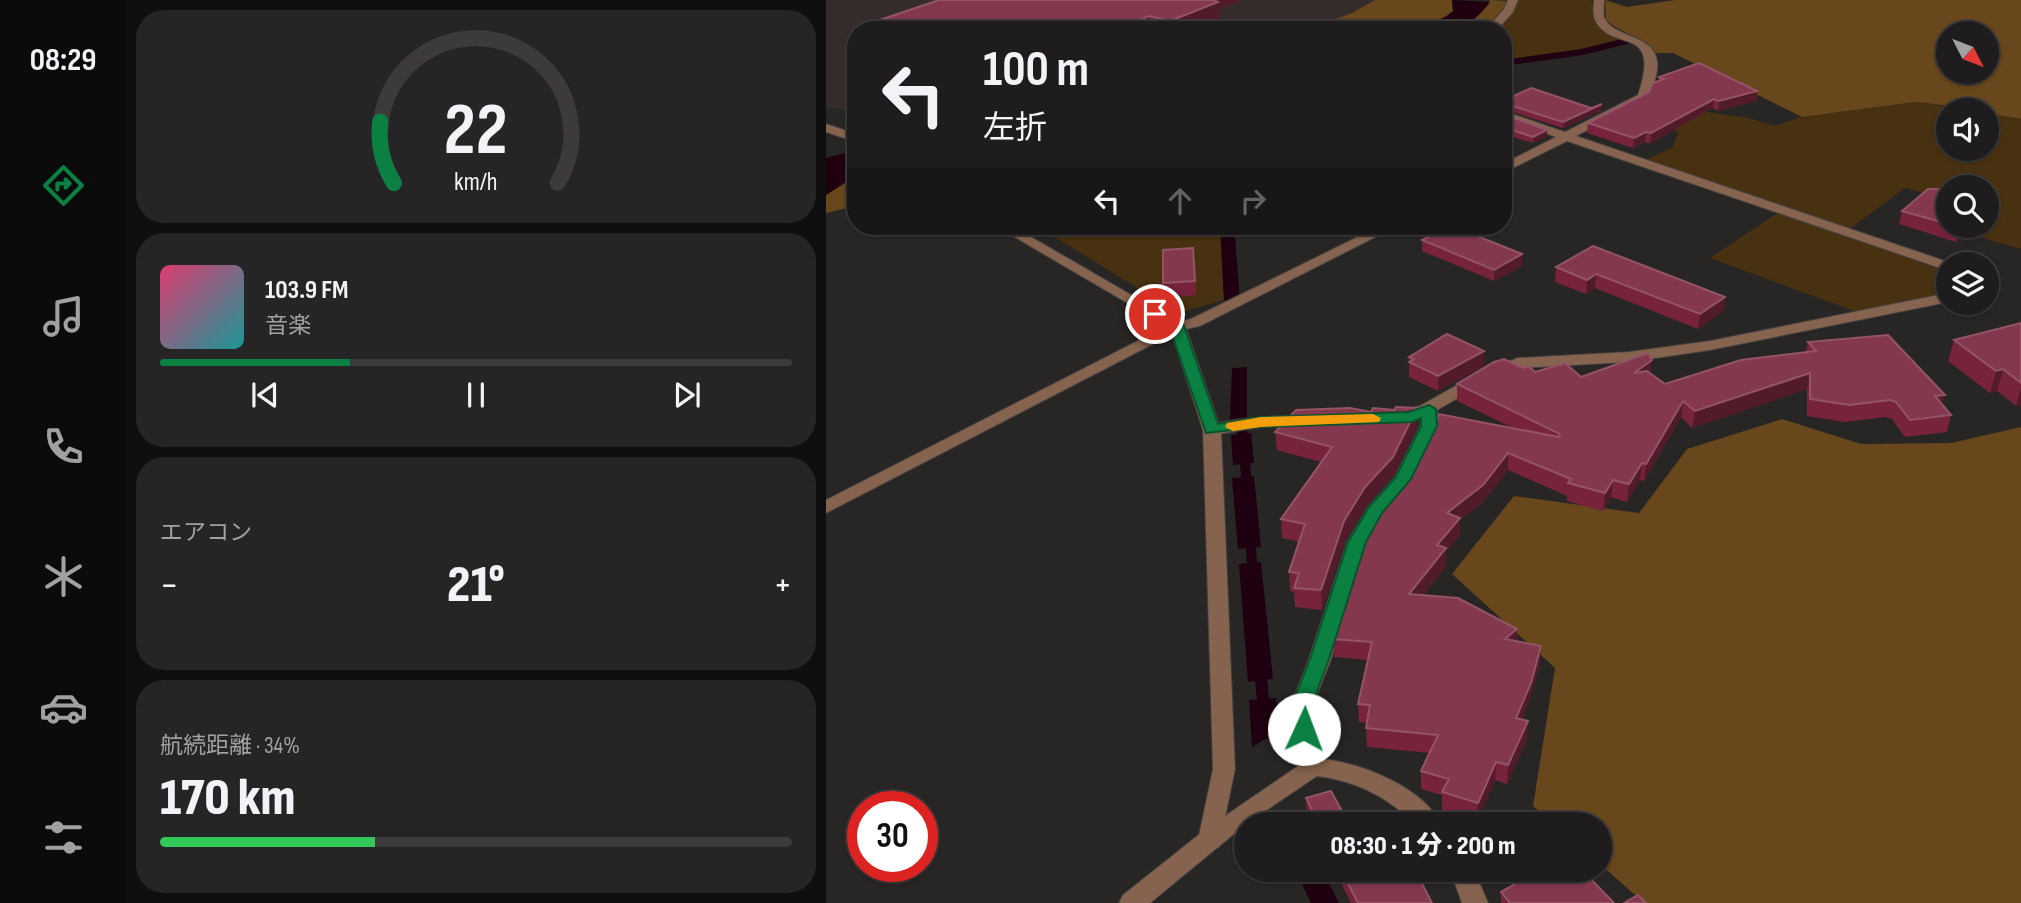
<!DOCTYPE html>
<html lang="ja">
<head>
<meta charset="utf-8">
<style>
	:root { --surface:#1e1c1c; --page:#262525; --text:#f1f3f6; --muted:#a1a1a3; --line:#3c3a3b; --accent:#0b8043 }
	body { margin:0; font-family:"Sofia Sans Condensed","Noto Sans JP",sans-serif; background:var(--page); color:var(--text); height:100vh; display:flex; flex-direction:column; font-size:26px; white-space:nowrap }
	* { box-sizing:border-box; margin:0 }
	p { font-size:23px; color:var(--muted) }
	.icon { flex:none; width:38px; height:38px; fill:none; stroke:currentColor; stroke-width:2; stroke-linecap:round; stroke-linejoin:round }
	.map { position:relative; flex:1; overflow:hidden }
	.panel { display:flex; flex-direction:column; gap:10px; padding:10px; background:#100f0f; width:700px }
	.panel>* { flex:none }
	.top-card { position:absolute; left:21px; top:21px; width:665px; height:214px; border-radius:28px; box-shadow:0 2px 5px #0004,0 0 0 2px var(--line); background:#1e1c1c; color:var(--text); overflow:hidden }
	.needle { width:46px; rotate:132deg }
	.controls { position:absolute; left:1110px; top:21px; display:grid; gap:14px }
	.controls a { display:grid; place-items:center; width:63px; height:63px; border-radius:50%; background:var(--surface); box-shadow:0 2px 5px #0004,0 0 0 2px var(--line); font-size:35px }
	.speed { position:absolute; left:21px; top:791px; display:flex; gap:14px; font-size:35px; font-weight:700; text-align:center }
	.speed>* { display:grid; place-content:center; width:91px; height:91px; border-radius:50%; background:var(--surface); box-shadow:0 2px 5px #0004,0 0 0 2px var(--line); line-height:1 }
	.speed .limit { border:10px solid #d22; background:#fff; color:#111 }
	.pin { position:absolute; display:grid; place-items:center; width:60px; height:60px; color:#fff; margin:-30px; border:4px solid #fff; border-radius:50%; box-shadow:0 2px 7px #0007 }
	.me { position:absolute; width:77px; margin:-38px; rotate:2deg; stroke-linejoin:round; filter:drop-shadow(0 0 5px #0008) }
	.turn { display:flex; align-items:center; gap:24px; height:147px; padding:0 21px; font-size:32px }
	.turn .icon { width:91px; height:91px; stroke-width:2.5 }
	.turn b { display:block; font-size:49px; line-height:60px }
	.lanes { display:flex; align-items:center; height:66px; padding:0 21px; background:#0003; justify-content:center; gap:35px; direction:ltr }
	.lanes .off { opacity:.35 }
	.big { font-size:52px; font-weight:800; line-height:1.1 }
	.panel .widget { flex:1; display:flex; flex-direction:column; justify-content:center; gap:10px; min-width:0; padding:0 24px; border-radius:28px; background:var(--page) }
	.panel .dial { align-items:center; gap:0 }
	.dial svg { height:182px; overflow:visible; fill:none; stroke:var(--line); stroke-width:7; stroke-linecap:round; text-anchor:middle }
	.dial text { fill:var(--text); stroke:none }
	.song { display:flex; align-items:center; gap:21px }
	.cover { width:84px; height:84px; border-radius:10px; background:linear-gradient(135deg,hsl(340 70% 55%),hsl(180 70% 35%)) }
	.played { height:7px; border-radius:4px; background:linear-gradient(90deg,var(--accent) 30%,var(--line) 30%) }
	.keys { display:flex; justify-content:space-around; direction:ltr }
	.heat { display:flex; justify-content:space-between; align-items:center; font-size:38px; direction:ltr }
	.charge { height:10px; border-radius:5px; background:linear-gradient(90deg,#34c759 34%,var(--line) 0) }
	.trip { position:absolute; left:408px; top:812px; width:378px; height:70px; border-radius:35px; background:var(--surface); box-shadow:0 2px 5px #0004,0 0 0 2px var(--line); font-weight:800; line-height:70px; text-align:center }
	main { display:flex; flex:1; min-height:0 }
	.menu { display:flex; flex-direction:column; width:126px; justify-content:space-around; align-items:center; background:#0c0b0b; color:var(--muted) }
	.menu .icon { width:49px; height:49px }
	.menu .current { color:var(--accent) }
	.menu b { font-size:32px; color:var(--text) }
	.map>svg:first-child { display:block }
	.built { fill:#362c2b }
	.green { fill:#483111 }
	.forest { fill:#67471b; fill-rule:evenodd }
	.water { fill:#1f0011 }
	.lines { fill:none; stroke-linecap:round; stroke-linejoin:round }
	.stream-far2 { stroke:#1f0011; stroke-width:6 }
	.stream-far1 { stroke:#1f0011; stroke-width:10 }
	.stream { stroke:#1f0011; stroke-width:12 }
	.service-casing { stroke:#434040; stroke-width:2 }
	.minor-casing { stroke:#434040; stroke-width:2 }
	.tertiary-casing { stroke:#434040; stroke-width:2 }
	.service { fill:#85634e; fill-rule:evenodd }
	.minor { fill:#85634e; fill-rule:evenodd }
	.tertiary { fill:#85634e; fill-rule:evenodd }
	.wall { fill:#76233b }
	.shaded-wall { fill:#511b2a }
	.building { fill:#83384e; stroke:#935466; stroke-width:2 }
	.route { fill:#0b8043; stroke:#07532c; stroke-width:2 }
	.slow { fill:#f59e0b }
</style>
</head>
<body>
<main>
<nav class="menu">
<b>08:29</b>
<svg class="icon current" aria-label="directions" viewBox="0 0 24 24"><path d="M12 3l9 9-9 9-9-9zM9 14v-3h6M13 9l2 2-2 2"/></svg>
<svg class="icon" aria-label="music" viewBox="0 0 24 24"><path d="M9 18V5l10-2v13"/><circle cx="6" cy="18" r="3"/><circle cx="16" cy="16" r="3"/></svg>
<svg class="icon" aria-label="phone" viewBox="0 0 24 24"><path d="M5 4h4l2 5-3 2q2 4 5 5l2-3 5 2v4C11 20 4 13 5 4z"/></svg>
<svg class="icon" aria-label="climate" viewBox="0 0 24 24"><path d="M12 3v18M4 7l16 10M4 17L20 7"/></svg>
<svg class="icon" aria-label="car" viewBox="0 0 24 24"><path d="M5 17H2v-5l4-1 3-4h7l3 4 3 1v5h-3M9 17h6M6 11h13"/><circle cx="7" cy="17" r="2"/><circle cx="17" cy="17" r="2"/></svg>
<svg class="icon" aria-label="filters" viewBox="0 0 24 24"><path d="M4 7h16M4 17h16"/><circle cx="9" cy="7" r="2"/><circle cx="15" cy="17" r="2"/></svg>
</nav>
<section class="panel">
<div class="widget dial"><svg viewBox="0 0 100 80">
<path d="M14 69A42 42 0 1 1 86 69"/>
<path d="M14 69A42 42 0 0 1 8 42" stroke="#0b8043"/>
<text x="50" y="56" font-size="32" font-weight="700">22</text>
<text x="50" y="72" font-size="11">km/h</text>
</svg></div>
<div class="widget">
<div class="song"><i class="cover"></i><div><b>103.9 FM</b><p>音楽</p></div></div>
<div class="played"></div>
<div class="keys"><svg class="icon" aria-label="previous" viewBox="0 0 24 24"><path d="M18 5L8 12l10 7zM5 5v14"/></svg><svg class="icon" aria-label="pause" viewBox="0 0 24 24"><path d="M8 5v14M16 5v14"/></svg><svg class="icon" aria-label="next" viewBox="0 0 24 24"><path d="M6 5l10 7-10 7zM19 5v14"/></svg></div>
</div>
<div class="widget"><p>エアコン</p>
<div class="heat"><a>−</a><b class="big">21°</b><a>+</a></div>
</div>
<div class="widget"><p>航続距離 · 34%</p><b class="big">170 km</b><div class="charge"></div></div>
</section>
<div class="map">
<svg width="1195" height="903" viewBox="0 0 1195 903">
	<rect width="100%" height="100%" fill="#282525"/>
	<!-- built -->
	<path class="built" d="M0 0H549L526 13 480 30H30V112L0 107Z"/>
	<!-- green -->
	<g class="green">
		<path d="M691 0H764L769 2 773 21 804 39 774 48 677 62V30H669L687 13Z"/>
		<path d="M1089 102 1143 110H1122V149H1160V113L1195 119V249L1149 236 1173 214 1160 210V187H1122V199L1079 188 1022 230 820 160 847 147 852 134 845 126 875 111 922 118 949 126 976 117Z"/>
		<path d="M953 212 1122 268V295L1036 314 884 258Z"/>
		<path d="M211 226H394L398 300 352 313Z"/>
	</g>
	<!-- forest -->
	<g class="forest">
		<path d="M549 0H626L627 11C595 40 521 30 480 30L526 13Z"/>
		<path d="M664 0 683 1 661 29 631 30 642 24Z"/>
		<path d="M779 0 801 7 849 0H1195V119L1160 113V110L1089 102 976 117 847 53H828C817 36 795 34 780 20ZM1122 33H1160V72H1122Z"/>
		<path d="M30 167V206L0 213V195L24 179 25 169Z"/>
		<path d="M956 419 1035 444 1125 443 1195 427V903H818L774 864V824H728L707 806 729 668 626 574 688 496 813 513 861 449Z"/>
	</g>
	<!-- water -->
	<g class="water">
		<path d="M626 0 664 2C641 33 625 30 588 30L621 16 627 11Z"/>
		<path d="M30 150V167L25 169V179L0 195V158Z"/>
		<path d="M394 226H408L414 300H398Z"/>
		<path d="M421 367V419L404 420 406 368Z"/>
		<path d="M425 433 428 463 407 465 405 435Z"/>
		<path d="M428 476 435 547 412 549 406 478Z"/>
		<path d="M435 562 447 679 422 682 413 564Z"/>
		<path d="M450 698 453 731 426 747 423 700Z"/>
		<path d="M469 870H496L513 903H485Z"/>
	</g>
	<g class="lines">
		<!-- stream-far2 -->
		<path class="stream-far2" d="M677 63 756 52 804 40"/>
		<!-- stream-far1 -->
		<g class="stream-far1">
			<path d="M415 418 421 487"/>
			<path d="M424 537 427 574"/>
		</g>
		<!-- stream -->
		<path class="stream" d="M434 669 438 710"/>
		<!-- service casing -->
		<g class="service-casing">
			<g id="service">
				<path d="M351 321 359 326 356 329 0 513V500Z"/>
				<path d="M603 404 611 409 612 426 586 479 557 514 541 542 505 659 485 710 482 716 474 718 466 716 463 710 483 659 521 542 542 507 569 477 594 426 595 409Z"/>
			</g>
		</g>
		<!-- minor casing -->
		<g class="minor-casing">
			<g id="minor">
				<path d="M682 0H692L687 12 671 30H660L678 9Z"/>
				<path d="M768 0H778C778 5 777 12 778 17 789 45 857 28 821 99L750 136 1128 264H1122V270L1117 269 741 141 677 173V164L730 137 677 118V111L739 132 812 95C837 20 782 56 768 17 767 12 768 5 768 0Z"/>
				<path d="M554 226H571L374 326 351 331 343 326 346 323 365 319Z"/>
				<path d="M1122 293V302L884 350 803 362 694 368 665 379 606 413 567 423 559 418 561 414 594 406 654 372 692 358 803 352 884 341Z"/>
				<path d="M483 415 489 416 491 420 489 424 435 427 386 435 377 430C390 417 463 416 483 415Z"/>
				<path d="M474 702 482 704 485 710 497 759C535 763 597 787 615 824H589C560 796 530 781 491 776L420 824 324 903H293L297 895 380 829 475 764 463 710 466 704Z"/>
				<path d="M624 870H648L662 903H636Z"/>
			</g>
		</g>
		<!-- tertiary casing -->
		<g class="tertiary-casing">
			<g id="tertiary">
				<path d="M0 124 30 134V142L0 132Z"/>
				<path d="M170 226H186L359 326 395 430 409 769 393 847 384 850 375 847 372 840 387 769 377 430 344 328Z"/>
			</g>
		</g>
		<!-- service -->
		<use href="#service" class="service"/>
		<!-- minor -->
		<use href="#minor" class="minor"/>
		<!-- tertiary -->
		<use href="#tertiary" class="tertiary"/>
	</g>
	<!-- wall -->
	<g class="wall">
		<path d="M113 0H415L393 9 394 22 375 30H30V28Z"/>
		<path d="M833 77 931 91 930 101 892 111 887 108 824 143 819 142 807 148 761 133 762 123 823 92 832 81Z"/>
		<path d="M677 101 775 111 737 128 677 109Z"/>
		<path d="M677 114 721 130V136L707 143 677 134Z"/>
		<path d="M1122 192V226H1147L1130 242 1073 224 1076 211Z"/>
		<path d="M596 240 696 254V266L668 281 596 251Z"/>
		<path d="M767 246 899 297 897 311 872 329 769 288 760 294 729 282 730 267Z"/>
		<path d="M369 262 370 295 339 298 337 283Z"/>
		<path d="M1195 323V405L1190 406 1171 391 1164 393 1122 361 1128 340Z"/>
		<path d="M982 342 1117 405 1125 415 1121 432 1079 437 1066 419 1060 417 1019 422 981 416V389L866 428 855 417 818 481 814 480 801 502 785 497 777 511 741 501V496L682 470 656 503 634 520V535L620 551V566L597 595 691 629V641L714 664 703 701 696 719 701 740 681 784 669 780 651 822 616 811V795L595 789V771L603 753 541 747 540 728 541 723 533 722 532 704 542 660 508 657 507 639 687 428 631 401V384L697 368 709 372 755 377 826 360 824 373 839 384 980 352Z"/>
		<path d="M658 351V366L612 391 583 377V357Z"/>
		<path d="M591 408V427L567 476 540 506 519 541 496 610 469 607 468 592 464 591 463 572 473 542 456 538 455 519 495 462 451 450 449 432 545 412Z"/>
		<path d="M480 798 523 824H486L481 814Z"/>
		<path d="M509 870H589L606 903H525Z"/>
		<path d="M675 892 788 903H675Z"/>
	</g>
	<!-- shaded-wall -->
	<g class="shaded-wall">
		<path d="M375 0H415L393 9 394 22 375 30H344V21Z"/>
		<path d="M323 16 325 30H291Z"/>
		<path d="M143 21 144 30H117Z"/>
		<path d="M931 91 930 101 892 111 893 101Z"/>
		<path d="M888 99 887 108 824 143 825 133Z"/>
		<path d="M776 104 775 111 737 128V122Z"/>
		<path d="M721 130V136L707 143V137Z"/>
		<path d="M820 132 819 142 807 148 808 138Z"/>
		<path d="M1136 226H1147L1130 242 1134 228Z"/>
		<path d="M696 254V266L668 281V270Z"/>
		<path d="M770 274 769 288 760 294 761 280Z"/>
		<path d="M899 297 897 311 872 329 874 314Z"/>
		<path d="M658 351V366L612 391V376Z"/>
		<path d="M826 360 824 377 808 373Z"/>
		<path d="M1177 369 1171 391 1164 393 1170 371Z"/>
		<path d="M984 373 981 389 866 428 869 411Z"/>
		<path d="M1195 388V405L1190 406Z"/>
		<path d="M1119 395 1115 411 1109 396Z"/>
		<path d="M857 401 855 417 818 481 820 464Z"/>
		<path d="M591 408V427L567 476 540 506 519 541 496 610 495 590 518 521 539 487Z"/>
		<path d="M682 453V470L656 503 634 520V535L620 551V566L583 612V594L611 545 621 513Z"/>
		<path d="M816 463 814 480 801 502 803 484Z"/>
		<path d="M787 480 785 497 777 511 779 493Z"/>
		<path d="M691 629 690 647 679 639Z"/>
		<path d="M715 646 714 664 703 701 689 736 690 718Z"/>
		<path d="M702 721 701 740 681 784 682 765Z"/>
		<path d="M670 762 669 780 651 822 652 803Z"/>
		<path d="M661 870H686V871L661 876Z"/>
	</g>
	<!-- building -->
	<g class="building">
		<path d="M113 0H387L392 2 344 21 323 16 291 30H173L143 21 117 30H36L30 28Z"/>
		<path d="M873 63 931 91 893 101 888 99 825 133 820 132 808 138 762 123 823 92 827 83 838 79 833 77Z"/>
		<path d="M705 88 765 108 763 109 776 104 737 122 677 103V101Z"/>
		<path d="M677 114 721 130 707 137 677 127Z"/>
		<path d="M1102 189H1111L1122 192V224L1076 211Z"/>
		<path d="M624 226H626L696 254 668 270 596 240Z"/>
		<path d="M767 246 899 297 874 314 770 274 761 280 730 267Z"/>
		<path d="M367 248 369 281 337 283V250Z"/>
		<path d="M1195 323V383L1177 369 1170 371 1128 340Z"/>
		<path d="M621 334 658 351 612 376 583 362 588 359 583 357Z"/>
		<path d="M1062 335 1119 395 1109 396 1125 415 1084 420 1070 402 1064 400 1023 405 984 399V373L869 411 857 401 820 464 816 463 803 484 787 480 779 493 742 483 745 479 682 453 657 485 621 513 634 518 611 545 620 548 583 594 632 598 691 629 679 639 715 646 705 683 690 718 702 721 682 765 670 762 652 803 616 792 623 779 595 771 612 735 540 728 544 705 532 704 546 642 507 639 543 526 559 498 588 463 613 414 733 437 734 434 631 384 668 362 678 359 697 368 702 366 709 372 739 363 755 377 822 353 826 360 808 373 821 371 839 384 915 360 990 351 982 342Z"/>
		<path d="M570 407 591 408 567 457 539 487 518 521 495 590 468 588 473 573 463 572 479 524 455 519 506 447 449 432 470 410 524 408 545 412 547 408 568 410Z"/>
		<path d="M505 791 523 824H493L480 798Z"/>
		<path d="M515 870H589L606 903H532Z"/>
		<path d="M713 870H756L788 903H684L675 892Z"/>
		<path d="M812 895 820 903H798Z"/>
	</g>
	<!-- route -->
	<path class="route" d="M329 310 358 326 392 424 435 417 583 412 603 405 610 409 611 426 585 479 556 513 540 542 503 659 484 710 488 729 485 734 478 736 471 734 464 710 484 659 522 542 543 507 570 477 595 426V418L586 422 435 427 380 433 344 329 322 314Z"/>
	<!-- slow -->
	<path class="slow" d="M547 414 555 418 553 422 435 427 407 431 399 427 401 423 435 417Z"/>
</svg>
<div class="controls">
<a><svg class="needle" viewBox="-14 -14 28 28"><path d="M0-13l5 13h-10z" fill="#e53935"/><path d="M0 13l5-13h-10z" fill="#a1a1a3"/></svg></a>
<a><svg class="icon" aria-label="sound" viewBox="0 0 24 24"><path d="M4 9h4l5-4v14l-5-4H4zM17 9q2 3 0 6"/></svg></a>
<a><svg class="icon" aria-label="search" viewBox="0 0 24 24"><circle cx="10" cy="10" r="6"/><path d="M15 15l6 6"/></svg></a>
<a><svg class="icon" aria-label="layers" viewBox="0 0 24 24"><path d="M12 4l9 5-9 5-9-5zM3 14l9 5 9-5"/></svg></a>
</div>
<div class="speed"><div class="limit">30</div></div>
<div class="pin" style="left:329px;top:314px;background:#d93025"><svg class="icon" aria-label="arrive" viewBox="0 0 24 24"><path d="M6 21V4h12l-3 4 3 4H6"/></svg></div>
<svg class="me" style="left:478px;top:729px" viewBox="-20 -20 40 40"><circle r="19" fill="#fff"/><path d="M0-13L10 11 0 6-10 11z" fill="#0b8043"/></svg>
<div class="trip">08:30 · 1 分 · 200 m</div>
<div class="top-card">
<div class="turn"><svg class="icon" aria-label="left" viewBox="0 0 24 24"><path d="M17 20v-9H6M10 6l-5 5 5 5"/></svg><div><b>100 m</b>左折</div></div>
<div class="lanes"><svg class="icon" aria-label="left" viewBox="0 0 24 24"><path d="M17 20v-9H6M10 6l-5 5 5 5"/></svg><svg class="icon off" aria-label="ahead" viewBox="0 0 24 24"><path d="M12 20V5M6 11l6-6 6 6"/></svg><svg class="icon off" aria-label="right" viewBox="0 0 24 24"><path d="M7 20v-9h11M14 6l5 5-5 5"/></svg></div>
</div>
</div>
</main>
</body>
</html>
